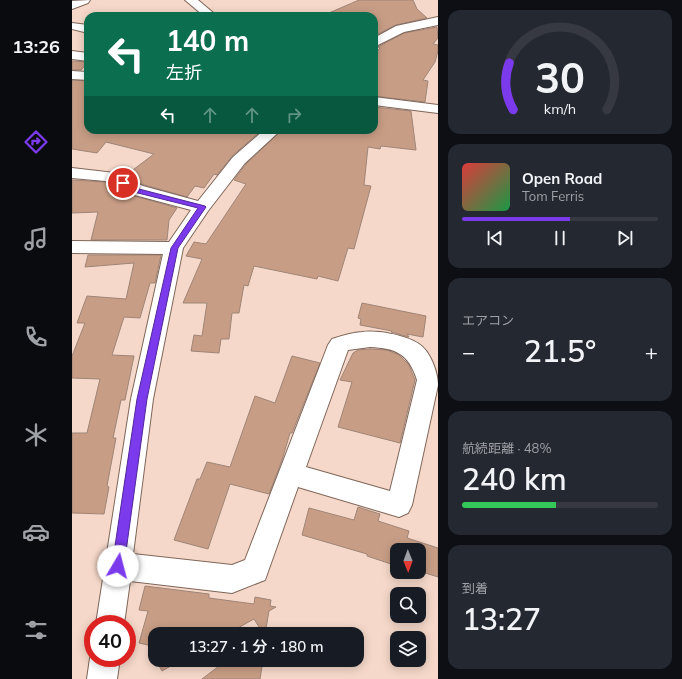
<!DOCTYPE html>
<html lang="ja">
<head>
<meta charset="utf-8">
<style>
	:root { --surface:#171b24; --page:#242831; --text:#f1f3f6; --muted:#9ea1a6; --line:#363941; --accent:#7c3aed }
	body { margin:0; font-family:Mulish,"Noto Sans JP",sans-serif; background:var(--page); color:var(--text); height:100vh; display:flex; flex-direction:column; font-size:15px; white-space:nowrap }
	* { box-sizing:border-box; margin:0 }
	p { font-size:13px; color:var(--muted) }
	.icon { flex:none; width:22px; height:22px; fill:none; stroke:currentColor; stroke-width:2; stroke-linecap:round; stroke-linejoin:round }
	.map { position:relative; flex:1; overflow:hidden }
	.side { display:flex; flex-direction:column; gap:10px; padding:10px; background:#0d0f14; width:244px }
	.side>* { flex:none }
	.guide { position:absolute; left:12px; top:12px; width:294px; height:122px; border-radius:12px; box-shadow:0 2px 10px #0003; background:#0b6e4f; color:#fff; overflow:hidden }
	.needle { width:26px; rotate:179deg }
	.buttons { position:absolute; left:318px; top:543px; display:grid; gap:8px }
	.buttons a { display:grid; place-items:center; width:36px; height:36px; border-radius:8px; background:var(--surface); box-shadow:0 2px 10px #0003; font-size:20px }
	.speed { position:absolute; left:12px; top:615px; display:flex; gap:8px; font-size:20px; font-weight:700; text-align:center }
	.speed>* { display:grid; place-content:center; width:52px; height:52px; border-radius:50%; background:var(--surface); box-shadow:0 2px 10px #0003; line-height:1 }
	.speed .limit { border:6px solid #d22; background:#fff; color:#111 }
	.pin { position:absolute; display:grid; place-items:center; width:34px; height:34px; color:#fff; margin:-17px; border:2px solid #fff; border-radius:50%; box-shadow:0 1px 4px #0007 }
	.me { position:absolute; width:44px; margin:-22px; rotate:8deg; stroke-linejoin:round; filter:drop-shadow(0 0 3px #0008) }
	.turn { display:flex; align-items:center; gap:14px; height:84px; padding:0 16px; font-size:18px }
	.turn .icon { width:52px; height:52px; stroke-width:2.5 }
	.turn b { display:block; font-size:28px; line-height:34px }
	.lanes { display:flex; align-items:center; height:38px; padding:0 16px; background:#0003; justify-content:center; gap:20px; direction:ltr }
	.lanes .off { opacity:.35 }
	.big { font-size:30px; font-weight:600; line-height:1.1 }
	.side .widget { flex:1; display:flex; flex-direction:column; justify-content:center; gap:6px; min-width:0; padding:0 14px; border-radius:12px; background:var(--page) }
	.side .dial { align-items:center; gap:0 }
	.dial svg { height:104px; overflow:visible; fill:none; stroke:var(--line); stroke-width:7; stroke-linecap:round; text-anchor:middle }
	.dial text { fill:var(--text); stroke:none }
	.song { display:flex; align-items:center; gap:12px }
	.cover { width:48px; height:48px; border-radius:6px; background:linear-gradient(135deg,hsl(0 70% 55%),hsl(140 70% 35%)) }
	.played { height:4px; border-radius:2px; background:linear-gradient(90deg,var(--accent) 55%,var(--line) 55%) }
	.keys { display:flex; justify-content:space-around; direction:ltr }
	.heat { display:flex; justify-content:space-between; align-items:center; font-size:22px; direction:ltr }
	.charge { height:6px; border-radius:3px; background:linear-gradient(90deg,#34c759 48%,var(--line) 0) }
	.trip { position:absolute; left:76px; top:627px; width:216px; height:40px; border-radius:12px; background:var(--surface); box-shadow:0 2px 10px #0003; font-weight:600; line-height:40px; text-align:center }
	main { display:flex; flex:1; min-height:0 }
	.tab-bar { display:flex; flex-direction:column; width:72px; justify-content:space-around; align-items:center; background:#090b0e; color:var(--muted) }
	.tab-bar .icon { width:28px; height:28px }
	.tab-bar .active { color:var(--accent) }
	.tab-bar b { font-size:18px; color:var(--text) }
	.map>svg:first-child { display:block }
	.building { fill:#c89d85; stroke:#9f8577 }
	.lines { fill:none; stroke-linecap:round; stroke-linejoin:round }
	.minor-casing { stroke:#7f6659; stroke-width:2 }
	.major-casing { stroke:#7f6659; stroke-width:2 }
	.minor { fill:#fff; fill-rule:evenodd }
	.major { fill:#fff; fill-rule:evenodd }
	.route { fill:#7c3aed; stroke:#51269a }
</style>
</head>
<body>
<main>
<nav class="tab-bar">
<b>13:26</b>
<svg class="icon active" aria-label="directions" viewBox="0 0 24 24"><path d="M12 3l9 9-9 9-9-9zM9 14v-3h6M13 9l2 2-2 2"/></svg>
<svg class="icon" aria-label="music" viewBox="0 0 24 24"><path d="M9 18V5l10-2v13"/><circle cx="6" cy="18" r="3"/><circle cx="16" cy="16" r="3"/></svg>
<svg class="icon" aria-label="phone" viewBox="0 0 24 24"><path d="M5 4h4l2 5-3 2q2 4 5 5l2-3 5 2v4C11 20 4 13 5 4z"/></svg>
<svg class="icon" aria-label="climate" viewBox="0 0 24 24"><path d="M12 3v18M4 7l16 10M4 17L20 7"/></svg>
<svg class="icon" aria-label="car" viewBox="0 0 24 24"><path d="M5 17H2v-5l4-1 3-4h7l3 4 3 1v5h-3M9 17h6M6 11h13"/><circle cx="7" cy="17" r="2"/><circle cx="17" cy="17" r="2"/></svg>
<svg class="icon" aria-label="filters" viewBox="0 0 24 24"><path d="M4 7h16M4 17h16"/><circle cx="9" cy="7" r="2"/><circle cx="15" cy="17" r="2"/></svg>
</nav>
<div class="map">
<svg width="366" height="679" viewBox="0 0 366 679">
	<rect width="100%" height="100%" fill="#f5d8c9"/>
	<!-- building -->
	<g class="building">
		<path d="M287 0H341L345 9 355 18 324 25 302 36V16H250Z"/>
		<path d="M365 27 366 38 361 44 366 45V51L363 62 351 80 356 81 353 102 302 96V54L308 48 306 47 332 33Z"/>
		<path d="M0 61 16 62 9 70H0Z"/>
		<path d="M0 80 16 81V130H190L160 156 145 175 142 174 132 188 123 186 115 197 72 185 53 176 82 154 34 142 25 153 0 149Z"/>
		<path d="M302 107 339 111 344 150 309 146 308 149 296 147 292 185 299 186 282 249 276 248 266 281 246 276 245 279 182 266 176 286 172 285 167 313H160L157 339H149L147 353 119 351 122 335 130 336 135 303H111L130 259 114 256 122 242 134 244 174 184 162 180 174 164 210 130H302Z"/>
		<path d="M0 180 33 182 59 195 105 208 97 220 95 240H19L26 212 0 213Z"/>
		<path d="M16 255H89L83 283H78L68 318 52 317 40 355 62 356 53 400H49L41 438H44L35 486 37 487 32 514 0 513V433H15L28 379 0 378V356L13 323H5L15 296 54 299 62 263 13 267Z"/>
		<path d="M290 303 354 316 351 337 335 334 337 337 319 332 320 331 288 325 289 319 286 318Z"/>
		<path d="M298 349 315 350 327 355 337 365 343 380 328 443 266 427 280 382 268 380 281 353 286 350Z"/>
		<path d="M220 356 248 363 220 433H218L210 460 197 494 158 484 136 549 102 540 125 479H128L135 462 158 467 183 396 203 403Z"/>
		<path d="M286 507 308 514 306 521 337 531 335 538 366 548V577L347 571V550H325V566L295 556V554L230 535 237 508 282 520Z"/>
		<path d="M73 586 137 594V598L182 604 183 597 199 600 198 606 204 607 197 611 193 634H189L191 633 182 619 155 634H83V658L76 645 67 643 76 611 67 610Z"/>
		<path d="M84 660H109L90 671Z"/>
		<path d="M155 660H191L188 679H130Z"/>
	</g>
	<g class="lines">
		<!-- minor casing -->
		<g class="minor-casing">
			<g id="minor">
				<path d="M113 0H126L145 16H132Z"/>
				<path d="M366 17V25L332 32 302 47V38L324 26Z"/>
				<path d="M0 23 16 25V33L0 29Z"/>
				<path d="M0 51 16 53V61L0 59Z"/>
				<path d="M0 71 16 72V80L0 79Z"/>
				<path d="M302 97 366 105V113L302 105Z"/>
				<path d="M192 130H209L173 163 136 211 111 248 81 399 61 554 160 565 173 560 256 345 260 339C269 336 279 333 290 332 305 330 334 335 347 344 358 351 366 372 366 385L340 505 336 513 327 517 226 487 193 580 160 593 58 581 52 624H24L59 399 91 254 0 253V241L97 242 119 210 59 194 33 181 0 178V168L43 173 71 186 126 201 161 157ZM298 347C324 348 337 354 345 380L318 491 234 467 276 350Z"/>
				<path d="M21 651V658H48L45 679H15L18 658Z"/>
			</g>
		</g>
		<!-- major casing -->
		<g class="major-casing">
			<path id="major" d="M18 0 16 3 0 9V1Z"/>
		</g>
		<!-- minor -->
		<use href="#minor" class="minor"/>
		<!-- major -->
		<use href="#major" class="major"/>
	</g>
	<!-- route -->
	<path class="route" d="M51 181 67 189 133 206 134 207 106 248 75 399 52 566 50 570 46 572 42 570 40 566 65 399 99 248 126 208 62 192 48 185 47 183Z"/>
</svg>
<div class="buttons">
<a><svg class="needle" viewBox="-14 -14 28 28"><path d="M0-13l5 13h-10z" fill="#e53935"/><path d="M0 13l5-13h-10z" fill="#9ea1a6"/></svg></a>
<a><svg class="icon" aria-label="search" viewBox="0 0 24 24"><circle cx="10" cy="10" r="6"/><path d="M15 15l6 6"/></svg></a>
<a><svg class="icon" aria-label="layers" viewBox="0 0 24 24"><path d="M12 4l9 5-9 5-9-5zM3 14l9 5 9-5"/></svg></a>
</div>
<div class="speed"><div class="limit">40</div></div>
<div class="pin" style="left:51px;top:183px;background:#d93025"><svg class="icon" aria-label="arrive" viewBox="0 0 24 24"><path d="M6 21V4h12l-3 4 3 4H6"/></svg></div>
<svg class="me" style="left:46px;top:566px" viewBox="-20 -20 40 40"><circle r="19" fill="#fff"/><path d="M0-13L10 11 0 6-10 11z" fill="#7c3aed"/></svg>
<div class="trip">13:27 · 1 分 · 180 m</div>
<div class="guide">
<div class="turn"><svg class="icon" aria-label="left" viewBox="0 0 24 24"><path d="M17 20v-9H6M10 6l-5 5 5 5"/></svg><div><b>140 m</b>左折</div></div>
<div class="lanes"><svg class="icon" aria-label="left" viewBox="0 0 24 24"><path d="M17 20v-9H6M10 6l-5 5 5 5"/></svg><svg class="icon off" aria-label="ahead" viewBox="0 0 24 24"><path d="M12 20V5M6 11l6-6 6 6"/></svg><svg class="icon off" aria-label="ahead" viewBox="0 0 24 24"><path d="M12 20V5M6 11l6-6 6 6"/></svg><svg class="icon off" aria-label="right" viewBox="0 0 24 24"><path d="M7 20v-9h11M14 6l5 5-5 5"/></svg></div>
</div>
</div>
<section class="side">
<div class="widget dial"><svg viewBox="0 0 100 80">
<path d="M14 69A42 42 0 1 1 86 69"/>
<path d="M14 69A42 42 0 0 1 11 33" stroke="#7c3aed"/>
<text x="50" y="56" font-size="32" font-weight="700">30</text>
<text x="50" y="72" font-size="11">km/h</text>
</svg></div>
<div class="widget">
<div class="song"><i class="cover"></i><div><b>Open Road</b><p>Tom Ferris</p></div></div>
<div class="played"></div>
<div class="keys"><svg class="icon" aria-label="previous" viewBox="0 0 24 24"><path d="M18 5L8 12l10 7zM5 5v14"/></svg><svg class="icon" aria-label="pause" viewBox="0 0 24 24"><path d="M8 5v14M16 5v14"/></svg><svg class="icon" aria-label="next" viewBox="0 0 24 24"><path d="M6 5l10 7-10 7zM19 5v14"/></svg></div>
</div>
<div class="widget"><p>エアコン</p>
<div class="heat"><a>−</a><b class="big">21.5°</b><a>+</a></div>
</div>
<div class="widget"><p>航続距離 · 48%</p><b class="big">240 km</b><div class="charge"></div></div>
<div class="widget"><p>到着</p><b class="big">13:27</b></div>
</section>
</main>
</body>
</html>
